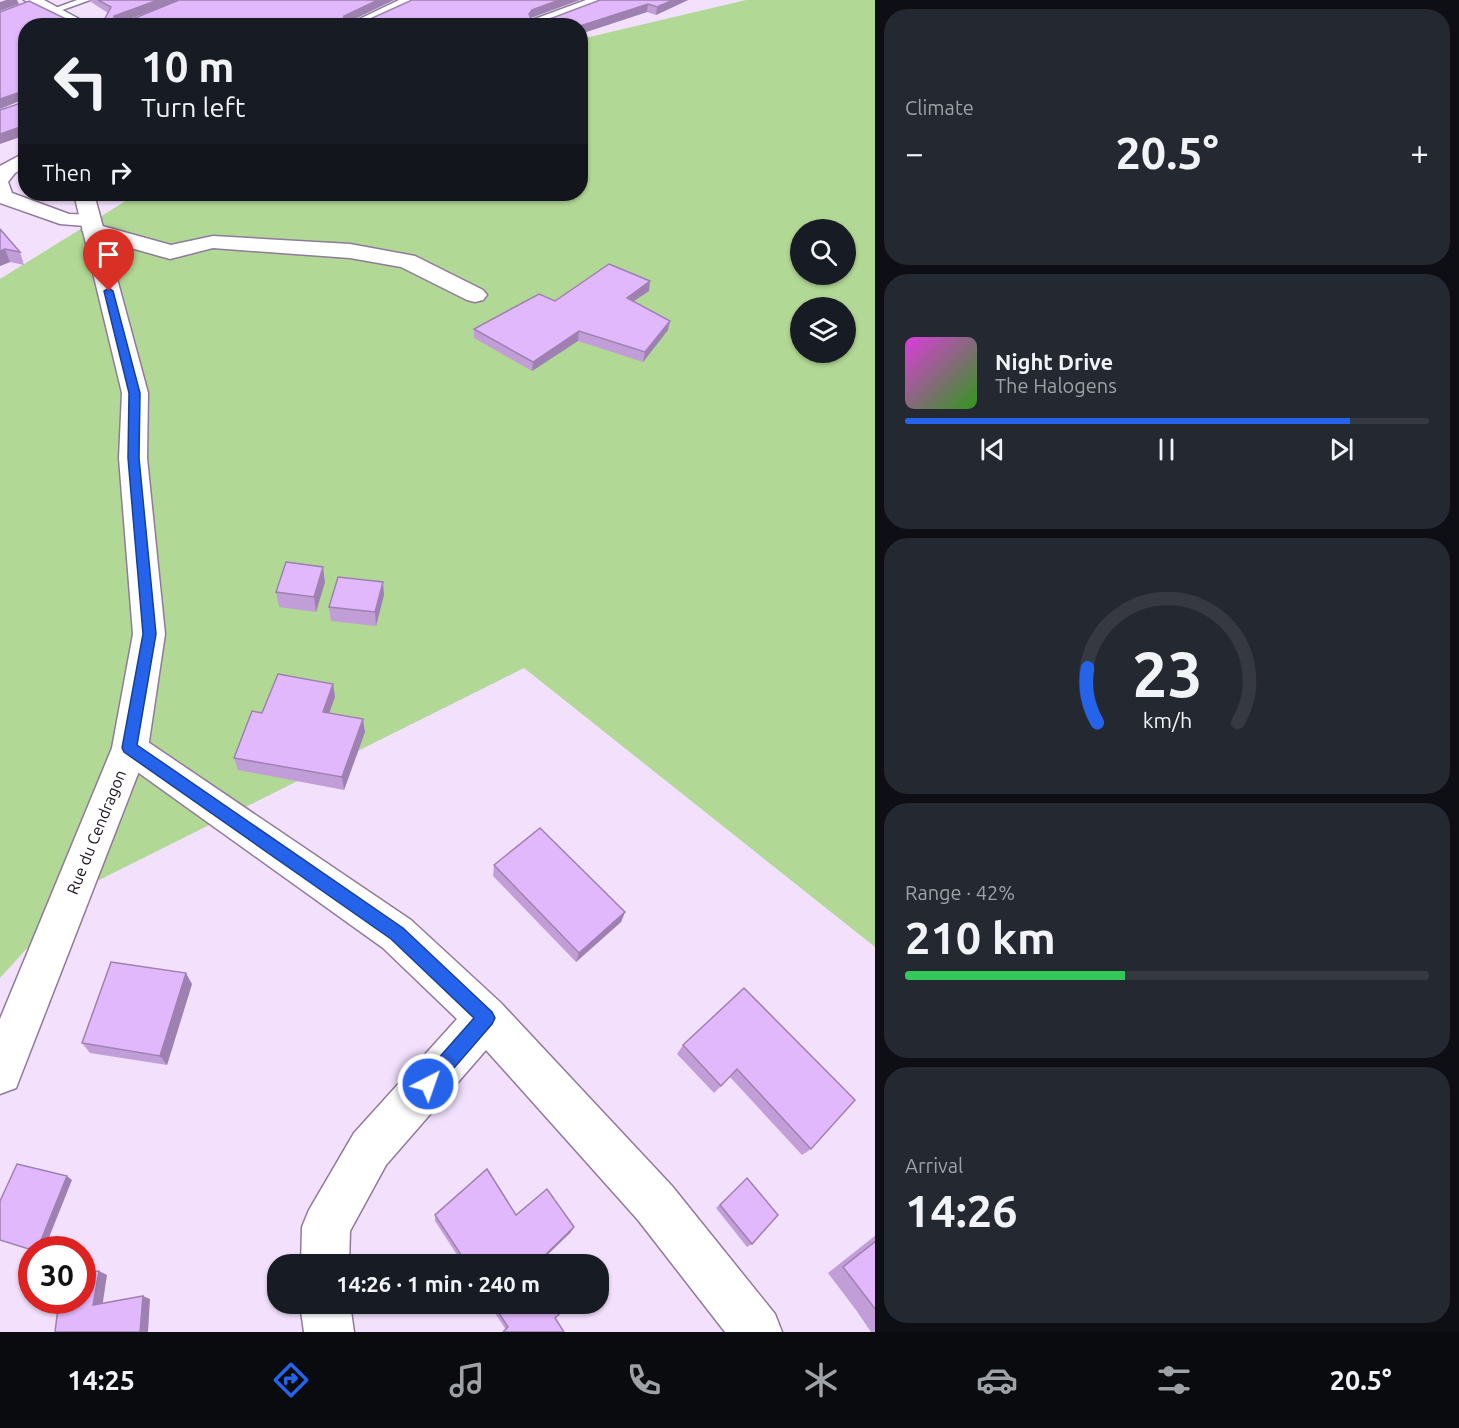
<!DOCTYPE html>
<html lang="en">
<head>
<meta charset="utf-8">
<style>
	:root { --surface:#171b24; --page:#242831; --text:#f1f3f6; --muted:#9ea1a6; --line:#363941; --accent:#2563eb }
	body { margin:0; font-family:Ubuntu,sans-serif; background:var(--page); color:var(--text); height:100vh; display:flex; flex-direction:column; font-size:22px; white-space:nowrap }
	* { box-sizing:border-box; margin:0 }
	p { font-size:20px; color:var(--muted) }
	.icon { flex:none; width:33px; height:33px; fill:none; stroke:currentColor; stroke-width:2; stroke-linecap:round; stroke-linejoin:round }
	.map { position:relative; flex:1; overflow:hidden }
	.sheet { display:flex; flex-direction:column; gap:9px; padding:9px; background:#0d0f14; width:584px }
	.sheet>* { flex:none }
	.guide { position:absolute; left:18px; top:18px; width:570px; height:183px; border-radius:24px; box-shadow:0 2px 4px #0004; background:#171b24; color:var(--text); overflow:hidden }
	.buttons { position:absolute; left:790px; top:219px; display:grid; gap:12px }
	.buttons a { display:grid; place-items:center; width:66px; height:66px; border-radius:50%; background:var(--surface); box-shadow:0 2px 4px #0004; font-size:30px }
	.speed { position:absolute; left:18px; top:1236px; display:flex; gap:12px; font-size:30px; font-weight:700; text-align:center }
	.speed>* { display:grid; place-content:center; width:78px; height:78px; border-radius:50%; background:var(--surface); box-shadow:0 2px 4px #0004; line-height:1 }
	.speed .limit { border:9px solid #d22; background:#fff; color:#111 }
	.pin { position:absolute; display:grid; place-items:center; width:51px; height:51px; color:#fff; margin:-62px -26px; border-radius:50% 50% 50% 0; rotate:-45deg; box-shadow:0 0 6px #0007 }
	.pin .icon { rotate:45deg }
	.me { position:absolute; width:66px; margin:-33px; rotate:41deg; stroke-linejoin:round; filter:drop-shadow(0 0 4px #0008) }
	.turn { display:flex; align-items:center; gap:21px; height:126px; padding:0 24px; font-size:27px }
	.turn .icon { width:78px; height:78px; stroke-width:2.5 }
	.turn b { display:block; font-size:42px; line-height:51px }
	.then { display:flex; align-items:center; height:57px; padding:0 24px; background:#0003; gap:12px; font-size:22px }
	.big { font-size:45px; font-weight:700; line-height:1.1 }
	.sheet .card { flex:1; display:flex; flex-direction:column; justify-content:center; gap:9px; min-width:0; padding:0 21px; border-radius:24px; background:var(--page) }
	.sheet .dial { align-items:center; gap:0 }
	.dial svg { height:156px; overflow:visible; fill:none; stroke:var(--line); stroke-width:7; stroke-linecap:round; text-anchor:middle }
	.dial text { fill:var(--text); stroke:none }
	.song { display:flex; align-items:center; gap:18px }
	.cover { width:72px; height:72px; border-radius:9px; background:linear-gradient(135deg,hsl(300 70% 55%),hsl(110 70% 35%)) }
	.played { height:6px; border-radius:3px; background:linear-gradient(90deg,var(--accent) 85%,var(--line) 85%) }
	.keys { display:flex; justify-content:space-around; direction:ltr }
	.heat { display:flex; justify-content:space-between; align-items:center; font-size:33px; direction:ltr }
	.charge { height:9px; border-radius:4px; background:linear-gradient(90deg,#34c759 42%,var(--line) 0) }
	.trip { position:absolute; left:267px; top:1254px; width:342px; height:60px; border-radius:24px; background:var(--surface); box-shadow:0 2px 4px #0004; font-weight:700; line-height:60px; text-align:center }
	.tabs { display:flex; height:96px; justify-content:space-around; align-items:center; background:#090b0e; color:var(--muted) }
	.tabs .icon { width:42px; height:42px }
	.tabs .selected { color:var(--accent) }
	.tabs b { font-size:27px; color:var(--text) }
	main { display:flex; flex:1; min-height:0 }
	.map>svg:first-child { display:block }
	.green { fill:#b2d895; fill-rule:evenodd }
	.lines { fill:none; stroke-linecap:round; stroke-linejoin:round }
	.lane-casing { stroke:#8f7a9c; stroke-width:3 }
	.street-casing { stroke:#8f7a9c; stroke-width:3 }
	.secondary-casing { stroke:#8f7a9c; stroke-width:3 }
	.lane { fill:#fff; fill-rule:evenodd }
	.street { fill:#fff; fill-rule:evenodd }
	.secondary { fill:#fff; fill-rule:evenodd }
	.wall { fill:#c29ed9; fill-rule:evenodd }
	.shaded-wall { fill:#9e81b0 }
	.building { fill:#e2b8fc; stroke:#9e81b0; stroke-width:1.5 }
	.route { fill:#2563eb; stroke:#184099; stroke-width:1.5 }
	.labels { text-anchor:middle; stroke-width:6; stroke-linejoin:round; paint-order:stroke }
	.street-label { font-size:16px; fill:#170f1b; stroke:#fff }
</style>
</head>
<body>
<main>
<div class="map">
<svg width="876" height="1332" viewBox="0 0 876 1332">
	<rect width="100%" height="100%" fill="#f2e0fd"/>
	<!-- green -->
	<path class="green" d="M746 0H875V947L524 668 81 889 0 978V279L137 194H580L581 39ZM801 230H846V274H801ZM801 308H846V352H801Z"/>
	<g class="lines">
		<!-- lane casing -->
		<g class="lane-casing">
			<path id="lane" d="M77 0H90L54 13 50 10Z"/>
		</g>
		<!-- street casing -->
		<g class="street-casing">
			<g id="street">
				<path d="M586 0H608L605 3 546 26H532L530 23 532 20Z"/>
				<path d="M26 152V167L15 173 8 182 12 193 69 214 97 215 101 219 95 224 171 245 213 236 350 244 415 256 483 290 487 295 483 300 475 302 467 300 401 267 350 258 213 248 170 259 85 235 82 230 85 226 60 224 0 203V166Z"/>
				<path d="M130 733 142 738 411 920 501 1003 672 1186 775 1314 782 1332H725L638 1220 486 1050 386 1165 350 1231 349 1264H301L302 1227 309 1210 354 1133 457 1019 383 948 118 758 112 748 118 738Z"/>
				<path d="M300 1304H350L354 1332H304Z"/>
			</g>
		</g>
		<!-- secondary casing -->
		<g class="secondary-casing">
			<g id="secondary">
				<path d="M24 0H44L92 26H71Z"/>
				<path d="M399 0H420L417 3 367 26H345Z"/>
				<path d="M74 194H94L148 393 147 458 165 634 148 748 16 1088 0 1094V1019L112 748 133 634 119 458 122 393Z"/>
			</g>
		</g>
		<!-- lane -->
		<use href="#lane" class="lane"/>
		<!-- street -->
		<use href="#street" class="street"/>
		<!-- secondary -->
		<use href="#secondary" class="secondary"/>
	</g>
	<!-- wall -->
	<g class="wall">
		<path d="M90 0H394L353 20 531 18V19L547 20 600 0H688L656 15 647 12 580 34 101 26 108 13 91 2ZM176 1 130 20H126Z"/>
		<path d="M0 229 20 252 24 265 10 262 0 266Z"/>
		<path d="M649 291 634 301 668 330 643 362 578 341 532 371 474 338V329L555 301Z"/>
		<path d="M325 582 316 612 279 607 276 592Z"/>
		<path d="M384 595 376 626 331 621 329 607Z"/>
		<path d="M333 684 335 697 329 713 365 732 344 790 238 770 234 758 262 713Z"/>
		<path d="M494 865 625 912 621 922 576 962 493 876Z"/>
		<path d="M192 984 167 1065 90 1053 82 1043Z"/>
		<path d="M744 988 811 1149 802 1155 730 1077 714 1093 677 1054 683 1045Z"/>
		<path d="M747 1178 752 1244 747 1247 716 1208Z"/>
		<path d="M435 1215H516L574 1227 570 1233 544 1258 548 1264H463L435 1221Z"/>
		<path d="M876 1235V1332H871L856 1310 828 1273Z"/>
		<path d="M489 1304H570L506 1330Z"/>
	</g>
	<!-- shaded-wall -->
	<g class="shaded-wall">
		<path d="M6 0H17L19 4 0 11V2Z"/>
		<path d="M158 0H180L116 24 114 20V16Z"/>
		<path d="M378 0H394L344 24 343 20 344 16Z"/>
		<path d="M559 0H580L531 18 528 22 529 14 532 10Z"/>
		<path d="M673 0H688L656 15 657 7Z"/>
		<path d="M648 4 647 12 580 34V26Z"/>
		<path d="M23 91 25 99 0 109V99Z"/>
		<path d="M26 125V135L0 144V134Z"/>
		<path d="M5 249 10 262 0 266V251Z"/>
		<path d="M650 281 649 291 625 307 627 298Z"/>
		<path d="M670 321 668 330 643 362 645 352Z"/>
		<path d="M579 331 578 341 532 371 533 362Z"/>
		<path d="M323 567 325 582 316 612 314 597Z"/>
		<path d="M383 582 384 595 376 626 375 612Z"/>
		<path d="M333 684 335 697 325 725 323 712Z"/>
		<path d="M363 719 365 732 344 790 342 777Z"/>
		<path d="M625 912 621 922 576 962 579 953Z"/>
		<path d="M186 973 192 984 167 1065 160 1056Z"/>
		<path d="M67 1176 72 1180 44 1250H37Z"/>
		<path d="M574 1227 570 1233 540 1262 543 1257Z"/>
		<path d="M99 1271 107 1275 102 1308 93 1305Z"/>
		<path d="M143 1296 150 1299 148 1332H140Z"/>
	</g>
	<!-- building -->
	<g class="building">
		<path d="M98 0H158L114 16V20H130L179 0H378L344 16 343 20H368L412 0H559L532 10 529 14 531 19 547 20 600 0H673L657 7 648 4 580 26H101L111 7Z"/>
		<path d="M29 1 68 20H76L88 26H26V93L23 91 0 99V12Z"/>
		<path d="M26 93V125L0 134V110L24 102Z"/>
		<path d="M0 229 20 252 5 249 0 251Z"/>
		<path d="M609 264 650 281 627 298 670 321 645 352 579 331 533 362 474 329 539 294 555 301Z"/>
		<path d="M286 562 323 567 314 597 276 592Z"/>
		<path d="M338 577 383 582 375 612 329 607Z"/>
		<path d="M278 674 333 684 323 712 363 719 342 777 234 758 252 711 262 713Z"/>
		<path d="M540 828 625 912 579 953 494 865Z"/>
		<path d="M111 962 186 973 160 1056 82 1043Z"/>
		<path d="M744 988 855 1100 811 1149 737 1069 721 1086 683 1045Z"/>
		<path d="M17 1164 67 1176 37 1250H32L0 1240V1201Z"/>
		<path d="M487 1169 516 1215 547 1189 574 1227 543 1257 548 1264H467L435 1215Z"/>
		<path d="M747 1178 778 1215 752 1244 720 1205Z"/>
		<path d="M876 1241V1310L843 1267Z"/>
		<path d="M99 1271 93 1305 143 1296 140 1332H55L59 1300H82V1273Z"/>
		<path d="M493 1304H570L555 1318 564 1332H503L508 1327Z"/>
	</g>
	<!-- route -->
	<path class="route" d="M109 288 113 291 140 393 139 458 156 634 137 745 403 928 492 1012 495 1018 492 1024 435 1090 428 1093 422 1090 419 1084 422 1077 474 1018 391 939 124 752 122 748 143 634 128 458 129 393 104 291Z"/>
	<g class="labels">
		<!-- street labels -->
		<g class="street-label">
			<text transform="translate(96 832) rotate(-68)" y="6">Rue du Cendragon</text>
		</g>
	</g>
</svg>
<div class="buttons">
<a><svg class="icon" aria-label="search" viewBox="0 0 24 24"><circle cx="10" cy="10" r="6"/><path d="M15 15l6 6"/></svg></a>
<a><svg class="icon" aria-label="layers" viewBox="0 0 24 24"><path d="M12 4l9 5-9 5-9-5zM3 14l9 5 9-5"/></svg></a>
</div>
<div class="speed"><div class="limit">30</div></div>
<div class="pin" style="left:109px;top:291px;background:#d93025"><svg class="icon" aria-label="arrive" viewBox="0 0 24 24"><path d="M6 21V4h12l-3 4 3 4H6"/></svg></div>
<svg class="me" style="left:428px;top:1084px" viewBox="-20 -20 40 40"><circle r="17" fill="#2563eb" stroke="#fff" stroke-width="3"/><path d="M0-11L8 9 0 5-8 9z" fill="#fff"/></svg>
<div class="trip">14:26 · 1 min · 240 m</div>
<div class="guide">
<div class="turn"><svg class="icon" aria-label="left" viewBox="0 0 24 24"><path d="M17 20v-9H6M10 6l-5 5 5 5"/></svg><div><b>10 m</b>Turn left</div></div>
<div class="then">Then<svg class="icon" aria-label="right" viewBox="0 0 24 24"><path d="M7 20v-9h11M14 6l5 5-5 5"/></svg></div>
</div>
</div>
<section class="sheet">
<div class="card"><p>Climate</p>
<div class="heat"><a>−</a><b class="big">20.5°</b><a>+</a></div>
</div>
<div class="card">
<div class="song"><i class="cover"></i><div><b>Night Drive</b><p>The Halogens</p></div></div>
<div class="played"></div>
<div class="keys"><svg class="icon" aria-label="previous" viewBox="0 0 24 24"><path d="M18 5L8 12l10 7zM5 5v14"/></svg><svg class="icon" aria-label="pause" viewBox="0 0 24 24"><path d="M8 5v14M16 5v14"/></svg><svg class="icon" aria-label="next" viewBox="0 0 24 24"><path d="M6 5l10 7-10 7zM19 5v14"/></svg></div>
</div>
<div class="card dial"><svg viewBox="0 0 100 80">
<path d="M14 69A42 42 0 1 1 86 69"/>
<path d="M14 69A42 42 0 0 1 9 41" stroke="#2563eb"/>
<text x="50" y="56" font-size="32" font-weight="700">23</text>
<text x="50" y="72" font-size="11">km/h</text>
</svg></div>
<div class="card"><p>Range · 42%</p><b class="big">210 km</b><div class="charge"></div></div>
<div class="card"><p>Arrival</p><b class="big">14:26</b></div>
</section>
</main>
<nav class="tabs">
<b>14:25</b>
<svg class="icon selected" aria-label="directions" viewBox="0 0 24 24"><path d="M12 3l9 9-9 9-9-9zM9 14v-3h6M13 9l2 2-2 2"/></svg>
<svg class="icon" aria-label="music" viewBox="0 0 24 24"><path d="M9 18V5l10-2v13"/><circle cx="6" cy="18" r="3"/><circle cx="16" cy="16" r="3"/></svg>
<svg class="icon" aria-label="phone" viewBox="0 0 24 24"><path d="M5 4h4l2 5-3 2q2 4 5 5l2-3 5 2v4C11 20 4 13 5 4z"/></svg>
<svg class="icon" aria-label="climate" viewBox="0 0 24 24"><path d="M12 3v18M4 7l16 10M4 17L20 7"/></svg>
<svg class="icon" aria-label="car" viewBox="0 0 24 24"><path d="M5 17H2v-5l4-1 3-4h7l3 4 3 1v5h-3M9 17h6M6 11h13"/><circle cx="7" cy="17" r="2"/><circle cx="17" cy="17" r="2"/></svg>
<svg class="icon" aria-label="filters" viewBox="0 0 24 24"><path d="M4 7h16M4 17h16"/><circle cx="9" cy="7" r="2"/><circle cx="15" cy="17" r="2"/></svg>
<b>20.5°</b>
</nav>
</body>
</html>
